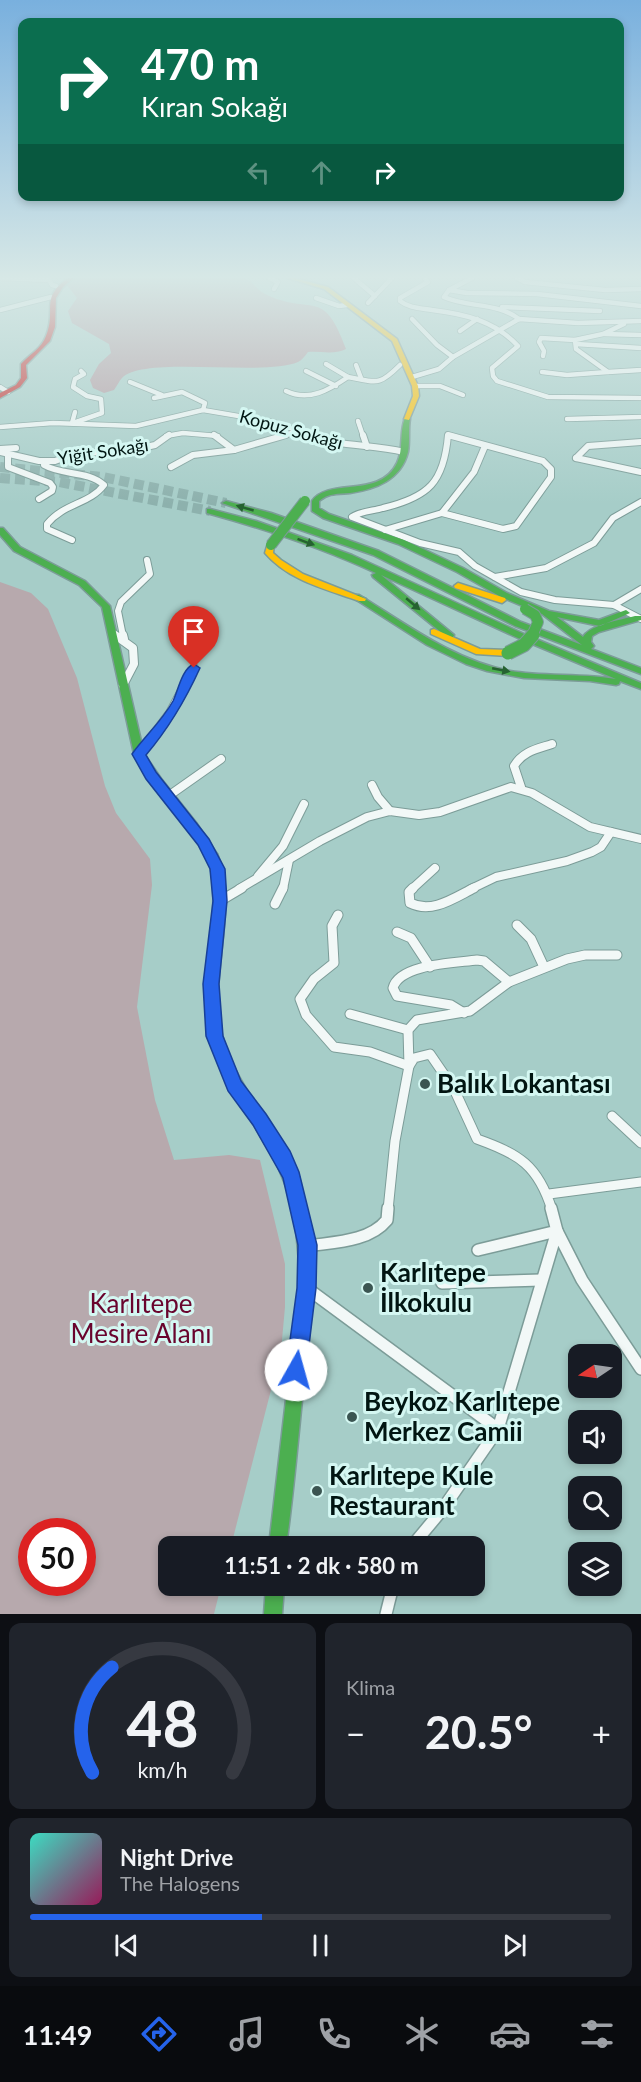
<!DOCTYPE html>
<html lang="tr">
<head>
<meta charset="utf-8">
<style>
	:root { --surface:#171b24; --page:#20242c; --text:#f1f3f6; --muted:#9ea1a6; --line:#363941; --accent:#2563eb }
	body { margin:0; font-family:Lato,sans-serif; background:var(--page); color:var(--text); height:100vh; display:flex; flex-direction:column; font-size:22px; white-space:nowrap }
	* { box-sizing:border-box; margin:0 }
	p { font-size:20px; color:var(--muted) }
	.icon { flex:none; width:33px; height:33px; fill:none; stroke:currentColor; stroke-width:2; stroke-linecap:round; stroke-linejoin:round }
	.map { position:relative; height:1614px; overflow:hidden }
	.drawer { display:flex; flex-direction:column; gap:9px; padding:9px; background:#0d0f14; flex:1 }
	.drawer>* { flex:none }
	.top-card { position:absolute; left:18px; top:18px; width:606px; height:183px; border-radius:12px; box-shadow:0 3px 9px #0003; background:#0b6e4f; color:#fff; overflow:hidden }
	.needle { width:39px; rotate:257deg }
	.fabs { position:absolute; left:568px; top:1344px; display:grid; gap:12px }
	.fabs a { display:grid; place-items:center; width:54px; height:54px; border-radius:12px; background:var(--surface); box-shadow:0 3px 9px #0003; font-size:30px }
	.speed { position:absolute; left:18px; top:1518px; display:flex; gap:12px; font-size:30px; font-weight:700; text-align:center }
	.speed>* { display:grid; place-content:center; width:78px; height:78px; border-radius:50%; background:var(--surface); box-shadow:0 3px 9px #0003; line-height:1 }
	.speed .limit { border:9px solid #d22; background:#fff; color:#111 }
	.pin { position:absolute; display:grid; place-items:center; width:51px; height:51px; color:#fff; margin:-62px -26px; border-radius:50% 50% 50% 0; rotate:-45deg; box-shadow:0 0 6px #0007 }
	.pin .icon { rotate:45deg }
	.me { position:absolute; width:66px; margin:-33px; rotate:7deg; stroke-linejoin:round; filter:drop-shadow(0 0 4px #0008) }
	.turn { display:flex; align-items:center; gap:21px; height:126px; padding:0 24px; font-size:27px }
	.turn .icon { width:78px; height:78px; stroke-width:2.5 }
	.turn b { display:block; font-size:42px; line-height:51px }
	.lanes { display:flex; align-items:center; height:57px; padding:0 24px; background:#0003; justify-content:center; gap:30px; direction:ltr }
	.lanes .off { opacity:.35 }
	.big { font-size:45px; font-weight:700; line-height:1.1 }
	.drawer .widget { flex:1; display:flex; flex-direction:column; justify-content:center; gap:9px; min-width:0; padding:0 21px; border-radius:12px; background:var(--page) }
	.drawer .dial { align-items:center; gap:0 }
	.dial svg { height:156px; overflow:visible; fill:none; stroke:var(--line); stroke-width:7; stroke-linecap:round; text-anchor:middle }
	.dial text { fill:var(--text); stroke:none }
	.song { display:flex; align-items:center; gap:18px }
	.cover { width:72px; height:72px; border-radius:9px; background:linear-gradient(135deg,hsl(170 70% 55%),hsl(330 70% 35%)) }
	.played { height:6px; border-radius:3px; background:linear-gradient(90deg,var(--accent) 40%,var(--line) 40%) }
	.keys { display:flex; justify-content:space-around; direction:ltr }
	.heat { display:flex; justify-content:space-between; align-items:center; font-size:33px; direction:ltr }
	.drawer .tiles { flex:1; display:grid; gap:9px; grid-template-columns:1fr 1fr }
	.widget:last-child { grid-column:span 2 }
	.trip { position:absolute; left:158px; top:1536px; width:327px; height:60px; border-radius:12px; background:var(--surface); box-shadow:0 3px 9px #0003; font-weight:700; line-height:60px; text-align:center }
	.tab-bar { display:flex; height:96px; justify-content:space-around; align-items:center; background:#090b0e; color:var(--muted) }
	.tab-bar .icon { width:42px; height:42px }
	.tab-bar .selected { color:var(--accent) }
	.tab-bar b { font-size:27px; color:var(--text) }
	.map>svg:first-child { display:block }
	.green { fill:#b7a9ad; fill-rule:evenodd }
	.forest { fill:#b39aa1 }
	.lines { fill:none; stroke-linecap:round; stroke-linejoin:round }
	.highway-tunnel { stroke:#8db1ad; stroke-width:10; stroke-dasharray:10 5; stroke-linecap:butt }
	.street-far4-casing { stroke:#7c9c98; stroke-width:6 }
	.street-far3-casing { stroke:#7c9c98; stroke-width:8 }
	.street-far2-casing { stroke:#7c9c98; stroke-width:10 }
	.street-far1-casing { stroke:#7c9c98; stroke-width:11 }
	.street-casing { stroke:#7c9c98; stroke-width:14 }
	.fast-casing { stroke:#7c9c98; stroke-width:3 }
	.slow-casing { stroke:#7c9c98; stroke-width:3 }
	.jam-casing { stroke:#7c9c98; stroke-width:3 }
	.street-far4 { stroke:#f2f8f7; stroke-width:4.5 }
	.street-far3 { stroke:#f2f8f7; stroke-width:6 }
	.street-far2 { stroke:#f2f8f7; stroke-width:8 }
	.street-far1 { stroke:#f2f8f7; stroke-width:9 }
	.street { stroke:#f2f8f7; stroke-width:11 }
	.fast { fill:#4caf50; fill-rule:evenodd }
	.slow { fill:#ffc107; fill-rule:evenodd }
	.jam { fill:#c62828; fill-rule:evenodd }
	.fast-bridge-far1-casing { stroke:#7c9c98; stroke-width:12; stroke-linecap:butt }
	.fast-bridge-casing { stroke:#7c9c98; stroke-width:15; stroke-linecap:butt }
	.fast-bridge-far1 { stroke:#4caf50; stroke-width:10 }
	.fast-bridge { stroke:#4caf50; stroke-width:13 }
	.oneway { fill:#266231 }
	.route { fill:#2563eb; stroke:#184099; stroke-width:1.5 }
	.poi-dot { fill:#3b5552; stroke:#d4f7f2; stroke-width:2 }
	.labels { text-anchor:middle; stroke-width:6; stroke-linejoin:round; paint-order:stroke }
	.far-street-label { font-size:18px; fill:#011512; stroke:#d4f7f2 }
	.near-poi-label { font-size:26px; font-weight:bold; fill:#011512; stroke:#d4f7f2; text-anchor:start }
	.near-park-label { font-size:26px; fill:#69042d; stroke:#d4f7f2 }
</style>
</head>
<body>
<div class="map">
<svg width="641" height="1614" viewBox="0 0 641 1614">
	<rect width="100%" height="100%" fill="#a6cdc8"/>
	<!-- green -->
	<path class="green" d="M0 582 31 593 48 609 77 678 105 786 116 813 150 859 152 885 137 1007 155 1100 174 1160 229 1155 260 1160 285 1264V1307L281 1351 231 1546H168V1586H221L214 1614H0ZM32 1532H82V1582H32Z"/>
	<!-- forest -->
	<path class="forest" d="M75 278H243C253 280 256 290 265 294 312 317 323 285 346 349 334 355 321 351 308 352 305 356 302 360 298 362 263 377 144 355 122 378 119 381 117 386 114 390L104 393 93 388 90 380 99 364 111 353 109 344 72 323 68 311 77 298 66 284Z"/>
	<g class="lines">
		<!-- highway-tunnel -->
		<g class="highway-tunnel">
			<path d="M0 467 103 477 226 503"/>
			<path d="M0 478 59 482 210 511"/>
		</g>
		<!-- street-far4 casing -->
		<g class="street-far4-casing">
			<g id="street-far4">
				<path d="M0 278 49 280 52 285 56 286"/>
				<path d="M269 278 278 282 274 289"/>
				<path d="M354 278 375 296"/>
				<path d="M425 278 428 282 400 298V301C409 308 420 308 432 310 465 314 495 321 518 346L492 368 493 376 497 381 548 397 641 398"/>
				<path d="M472 278 449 290 444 297C468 308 497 302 519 319"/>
				<path d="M517 278 525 282 605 290 641 289"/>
				<path d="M449 290 467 293 537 294 641 306"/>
				<path d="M316 298 339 306 347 305"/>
				<path d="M368 303 392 278"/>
				<path d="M502 307 600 311"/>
				<path d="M0 310 51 297"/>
				<path d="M412 319 437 345 453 357"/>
				<path d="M624 324 603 334 575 340 576 349 608 372 641 370"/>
				<path d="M460 331 477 319"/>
				<path d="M604 334 641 335"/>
				<path d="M576 344 641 348"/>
				<path d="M543 356 544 351 539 342 541 338 575 340"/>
				<path d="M326 364 348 377"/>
				<path d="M356 365 361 378"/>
				<path d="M306 371 336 386"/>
				<path d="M542 372 567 375 608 372"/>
				<path d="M412 377 439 369 453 357 519 319 578 323 641 321"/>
				<path d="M130 382 162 395"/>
				<path d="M415 386H440L463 395"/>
				<path d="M0 387 8 392"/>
				<path d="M286 391C309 402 329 390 348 377 377 382 378 387 400 365"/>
				<path d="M154 398 182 392 205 403 203 410"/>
				<path d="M567 419 641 417"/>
				<path d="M358 421 363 436"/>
				<path d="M76 422 102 413 101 399 87 396 73 387 75 379 84 374 81 371"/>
				<path d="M72 423 75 412"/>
				<path d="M0 427 53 423 136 426 203 410 274 422 311 436"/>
				<path d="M166 436 183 433 218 436"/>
				<path d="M281 436 299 431"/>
				<path d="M448 436H453"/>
			</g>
		</g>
		<!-- street-far3 casing -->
		<g class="street-far3-casing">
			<g id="street-far3">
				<path d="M214 435 234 450 286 435"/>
				<path d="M307 435C339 447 371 444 404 452"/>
				<path d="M363 435 367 447"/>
				<path d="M0 449 16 448"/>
				<path d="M0 452 39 461H55L77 453 128 451 155 445 169 435"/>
				<path d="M8 455V467L50 483 53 487 52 491 39 499"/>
				<path d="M576 458 588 446 641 442"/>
				<path d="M576 458 641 472"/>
				<path d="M45 461 44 465C63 476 87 470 104 485 90 504 64 503 47 524V529L72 540"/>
				<path d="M171 467 193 455 234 450"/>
				<path d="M442 513 503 529 516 526 551 477V469L543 461 448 435C444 482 429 497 383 508 373 511 361 511 352 517L420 543 459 552 475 566 521 592 555 600 614 605 641 619"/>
				<path d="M385 530 442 513 474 472 485 446"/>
				<path d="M495 577 546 568 594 543 613 518 641 502"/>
				<path d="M614 605 641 589"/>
				<path d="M113 633 117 636"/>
				<path d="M123 636 118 611 121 602 150 574 147 560"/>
			</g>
		</g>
		<!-- street-far2 casing -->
		<g class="street-far2-casing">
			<g id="street-far2">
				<path d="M115 635 133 648 134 664 123 685"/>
				<path d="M123 635 124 639"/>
				<path d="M139 754 170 713 194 668"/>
				<path d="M372 785 378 797 390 811"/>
				<path d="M521 787 514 766C523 751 537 749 552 744"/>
				<path d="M167 797 221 759"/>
				<path d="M258 876 283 846 304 804"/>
				<path d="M239 889 320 841 367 817 390 811 419 815 440 812 511 787 532 793 590 827 641 839"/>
				<path d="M283 889 289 860"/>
				<path d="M412 889 435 868"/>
				<path d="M471 889 496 877 567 861 592 852 601 847 611 832"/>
			</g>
		</g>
		<!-- street-far1 casing -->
		<g class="street-far1-casing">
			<g id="street-far1">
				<path d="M413 888 409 892 410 903C432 914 454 898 474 888"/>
				<path d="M220 901 242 888"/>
				<path d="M275 904 283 888"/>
				<path d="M338 915 332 926 334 963 314 979 300 999 306 1015 334 1047 370 1052 409 1066 414 1058 430 1054 454 1089 477 1139C519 1154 538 1165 552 1210"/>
				<path d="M517 925 531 939 544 967"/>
				<path d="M397 932 411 938 430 967"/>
				<path d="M464 1013 451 1005 397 996 393 988C399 964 455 963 477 960L484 961 509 982"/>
				<path d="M350 1014 408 1030"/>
				<path d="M612 1116 641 1143"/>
				<path d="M549 1194 641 1182"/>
				<path d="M388 1210 395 1141 409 1066 408 1030 417 1020 470 1011 509 982 567 959 585 955H617"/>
			</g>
		</g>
		<!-- street casing -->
		<g class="street-casing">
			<g id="street">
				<path d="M308 1246C334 1242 369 1242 387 1220L388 1208"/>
				<path d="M478 1250 557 1231 551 1208"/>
				<path d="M442 1283 541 1280"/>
				<path d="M308 1289 498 1429"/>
				<path d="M412 1546 442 1510 498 1429 557 1231 582 1280 641 1369"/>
				<path d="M386 1614 393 1586"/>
			</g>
		</g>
		<!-- fast casing -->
		<g class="fast-casing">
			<g id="fast">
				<path d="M407 417 410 419C408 430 410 441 408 452 401 480 376 489 350 493 338 494 328 493 319 501V508L329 514 404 540 463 568 507 593 549 611 599 620 626 610 630 613 600 626 557 617 583 637C591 624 621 620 635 616H641V620L599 632 592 636 591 642 594 646 591 649 641 668V674L515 626 373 555 222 503 226 501 271 513 379 551 521 622 582 645 542 614 501 597 457 572 398 544 323 518 312 511V501C329 477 380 499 397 463 404 449 399 432 405 418Z"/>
				<path d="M207 509H210L256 521 352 555 524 634 641 683V689L620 681 619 684 616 685 590 681 524 678 487 671 466 664 427 645 352 597 353 595H359C406 624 455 661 510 671 545 677 581 673 616 679L518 638 381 575 454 635 453 637H447L373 577 372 575 376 573C322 548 265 529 207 513Z"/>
				<path d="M0 528H3L20 547 85 581 110 606 144 754 162 780 197 824 217 854 218 857 217 860H209L189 830 154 786 134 754 102 607 79 585 14 551 0 535Z"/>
				<path d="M255 1109C266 1113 274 1131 279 1141 329 1227 311 1307 302 1400 297 1449 293 1498 286 1546H269L299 1288V1262L295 1217 290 1196 276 1162 248 1115 250 1111Z"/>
				<path d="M266 1586H284L282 1614H264Z"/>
			</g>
		</g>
		<!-- slow casing -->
		<g class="slow-casing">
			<g id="slow">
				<path d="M287 278H295L328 287 397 339 418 386 419 396 409 420 404 419 413 396 412 386 392 341 324 289Z"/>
				<path d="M268 543H274L273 553 281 560 303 574 366 599 365 601H359C326 589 289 581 265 553Z"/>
				<path d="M458 583 505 598 506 600 502 603 455 588 454 586Z"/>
				<path d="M434 629 480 649 508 650 513 653 508 656 476 654 431 634V630Z"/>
				<path d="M213 853 217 854C238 899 212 968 219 1019 222 1044 232 1066 245 1087 250 1097 257 1105 262 1115L260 1119 255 1121 250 1119C221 1073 201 1033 206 976 209 936 220 897 208 857L209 854Z"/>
			</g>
		</g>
		<!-- jam casing -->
		<g class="jam-casing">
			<path id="jam" d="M68 278H74L63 287 56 298 55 327 50 341 26 365 27 378 20 387 0 398V393L16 385 21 378V364C29 355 42 348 46 336 57 309 39 299 68 278Z"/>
		</g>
		<!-- street-far4 -->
		<use href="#street-far4" class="street-far4"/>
		<!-- street-far3 -->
		<use href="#street-far3" class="street-far3"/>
		<!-- street-far2 -->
		<use href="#street-far2" class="street-far2"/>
		<!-- street-far1 -->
		<use href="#street-far1" class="street-far1"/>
		<!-- street -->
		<use href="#street" class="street"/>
		<!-- fast -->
		<use href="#fast" class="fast"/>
		<!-- slow -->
		<use href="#slow" class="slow"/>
		<!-- jam -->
		<use href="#jam" class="jam"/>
		<!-- fast-bridge-far1 casing -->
		<g class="fast-bridge-far1-casing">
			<g id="fast-bridge-far1">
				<path d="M271 545 305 501"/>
				<path d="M525 609 535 615 538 622 532 636"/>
			</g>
		</g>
		<!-- fast-bridge casing -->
		<g class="fast-bridge-casing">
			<path id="fast-bridge" d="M508 653 524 645 533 635"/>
		</g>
		<!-- fast-bridge-far1 -->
		<use href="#fast-bridge-far1" class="fast-bridge-far1"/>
		<!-- fast-bridge -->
		<use href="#fast-bridge" class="fast-bridge"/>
	</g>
	<!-- one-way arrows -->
	<defs><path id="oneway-solid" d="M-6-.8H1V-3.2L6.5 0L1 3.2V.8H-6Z" transform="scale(1.5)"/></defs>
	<g class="oneway">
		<use href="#oneway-solid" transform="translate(245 508) rotate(-164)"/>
		<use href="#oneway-solid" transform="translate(306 542) rotate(20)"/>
		<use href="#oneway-solid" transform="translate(413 604) rotate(40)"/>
		<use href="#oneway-solid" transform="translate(501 670) rotate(11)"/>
	</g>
	<!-- sky -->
	<linearGradient id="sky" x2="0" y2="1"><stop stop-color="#79b0de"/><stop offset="0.55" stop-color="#d7e8e6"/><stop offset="1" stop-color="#d7e8e6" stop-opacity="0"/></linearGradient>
	<rect width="641" height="504" fill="url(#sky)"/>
	<!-- route -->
	<path class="route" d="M194 664 200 668C185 701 169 728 146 755L156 772 209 839 225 869 227 901 219 984 223 1036 241 1081 266 1114 290 1151 299 1172 317 1245 316 1288 306 1370 303 1377 296 1380 289 1377 286 1370 297 1288 298 1245 283 1178 253 1125 228 1091 206 1036 203 984 213 901 210 869 198 845 146 779 132 754C145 736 162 721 173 701 178 691 182 668 194 664Z"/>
	<!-- markers -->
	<g class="poi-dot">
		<circle cx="425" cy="1084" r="6"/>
		<circle cx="368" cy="1288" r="6"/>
		<circle cx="352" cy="1417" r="6"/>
		<circle cx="317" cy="1491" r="6"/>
	</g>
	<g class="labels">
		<!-- far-street labels -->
		<g class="far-street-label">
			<text transform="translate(291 430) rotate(15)" y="6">Kopuz Sokağı</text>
			<text transform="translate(103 452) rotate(-9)" y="6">Yiğit Sokağı</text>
		</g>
		<!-- near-poi labels -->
		<g class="near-poi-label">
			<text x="437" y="1093">Balık Lokantası</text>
			<text x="380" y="1282">Karlıtepe<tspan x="380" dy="30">İlkokulu</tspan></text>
			<text x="364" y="1411">Beykoz Karlıtepe<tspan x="364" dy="30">Merkez Camii</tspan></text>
			<text x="329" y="1485">Karlıtepe Kule<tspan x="329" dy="30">Restaurant</tspan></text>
		</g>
		<!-- near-park labels -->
		<g class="near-park-label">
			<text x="141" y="1313">Karlıtepe<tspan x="141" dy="30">Mesire Alanı</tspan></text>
		</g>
	</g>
</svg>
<div class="fabs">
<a><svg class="needle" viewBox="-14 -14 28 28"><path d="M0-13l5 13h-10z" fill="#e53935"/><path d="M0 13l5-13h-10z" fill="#9ea1a6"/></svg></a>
<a><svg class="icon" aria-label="sound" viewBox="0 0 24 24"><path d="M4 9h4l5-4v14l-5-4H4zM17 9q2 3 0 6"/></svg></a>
<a><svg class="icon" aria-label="search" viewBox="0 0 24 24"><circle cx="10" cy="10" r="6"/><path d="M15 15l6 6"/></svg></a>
<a><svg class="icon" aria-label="layers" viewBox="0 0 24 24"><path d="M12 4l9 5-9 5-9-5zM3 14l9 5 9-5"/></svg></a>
</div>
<div class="speed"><div class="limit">50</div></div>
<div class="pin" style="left:194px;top:668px;background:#d93025"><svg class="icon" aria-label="arrive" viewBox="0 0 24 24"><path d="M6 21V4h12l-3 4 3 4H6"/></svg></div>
<svg class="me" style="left:296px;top:1370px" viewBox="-20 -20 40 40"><circle r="19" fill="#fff"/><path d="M0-13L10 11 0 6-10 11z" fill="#2563eb"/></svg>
<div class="trip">11:51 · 2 dk · 580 m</div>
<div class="top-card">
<div class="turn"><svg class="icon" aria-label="right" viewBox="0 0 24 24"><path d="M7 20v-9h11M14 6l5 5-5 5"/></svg><div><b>470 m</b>Kıran Sokağı</div></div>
<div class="lanes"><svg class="icon off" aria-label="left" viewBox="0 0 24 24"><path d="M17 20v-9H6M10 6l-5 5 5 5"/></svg><svg class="icon off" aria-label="ahead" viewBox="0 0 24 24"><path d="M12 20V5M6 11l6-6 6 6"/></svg><svg class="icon" aria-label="right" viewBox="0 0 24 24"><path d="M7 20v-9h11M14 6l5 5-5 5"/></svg></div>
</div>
</div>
<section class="drawer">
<div class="tiles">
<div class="widget dial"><svg viewBox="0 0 100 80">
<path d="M14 69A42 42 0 1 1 86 69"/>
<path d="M14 69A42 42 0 0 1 24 15" stroke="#2563eb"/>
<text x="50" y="56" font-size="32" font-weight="700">48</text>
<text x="50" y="72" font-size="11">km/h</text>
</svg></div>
<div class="widget"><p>Klima</p>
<div class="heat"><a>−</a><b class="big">20.5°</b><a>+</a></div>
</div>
<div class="widget">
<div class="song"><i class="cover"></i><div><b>Night Drive</b><p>The Halogens</p></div></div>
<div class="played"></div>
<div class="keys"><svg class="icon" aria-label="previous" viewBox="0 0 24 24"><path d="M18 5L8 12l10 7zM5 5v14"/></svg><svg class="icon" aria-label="pause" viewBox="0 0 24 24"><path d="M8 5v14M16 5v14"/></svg><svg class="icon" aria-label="next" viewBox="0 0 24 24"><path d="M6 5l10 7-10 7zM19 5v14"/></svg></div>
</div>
</div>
</section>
<nav class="tab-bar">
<b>11:49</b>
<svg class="icon selected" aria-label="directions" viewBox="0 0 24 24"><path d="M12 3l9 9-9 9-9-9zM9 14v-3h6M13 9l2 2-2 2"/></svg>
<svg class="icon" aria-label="music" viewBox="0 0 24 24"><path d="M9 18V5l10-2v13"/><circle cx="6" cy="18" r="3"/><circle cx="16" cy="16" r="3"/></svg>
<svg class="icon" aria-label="phone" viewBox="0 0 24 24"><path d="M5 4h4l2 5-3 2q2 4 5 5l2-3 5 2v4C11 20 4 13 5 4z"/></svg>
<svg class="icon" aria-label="climate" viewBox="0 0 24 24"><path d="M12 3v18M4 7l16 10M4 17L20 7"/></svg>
<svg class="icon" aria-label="car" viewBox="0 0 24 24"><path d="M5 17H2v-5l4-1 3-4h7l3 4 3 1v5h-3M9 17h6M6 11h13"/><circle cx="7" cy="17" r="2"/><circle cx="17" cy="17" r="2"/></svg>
<svg class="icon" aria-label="filters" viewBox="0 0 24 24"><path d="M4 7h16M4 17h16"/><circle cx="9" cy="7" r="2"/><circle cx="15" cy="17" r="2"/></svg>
</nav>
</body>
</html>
